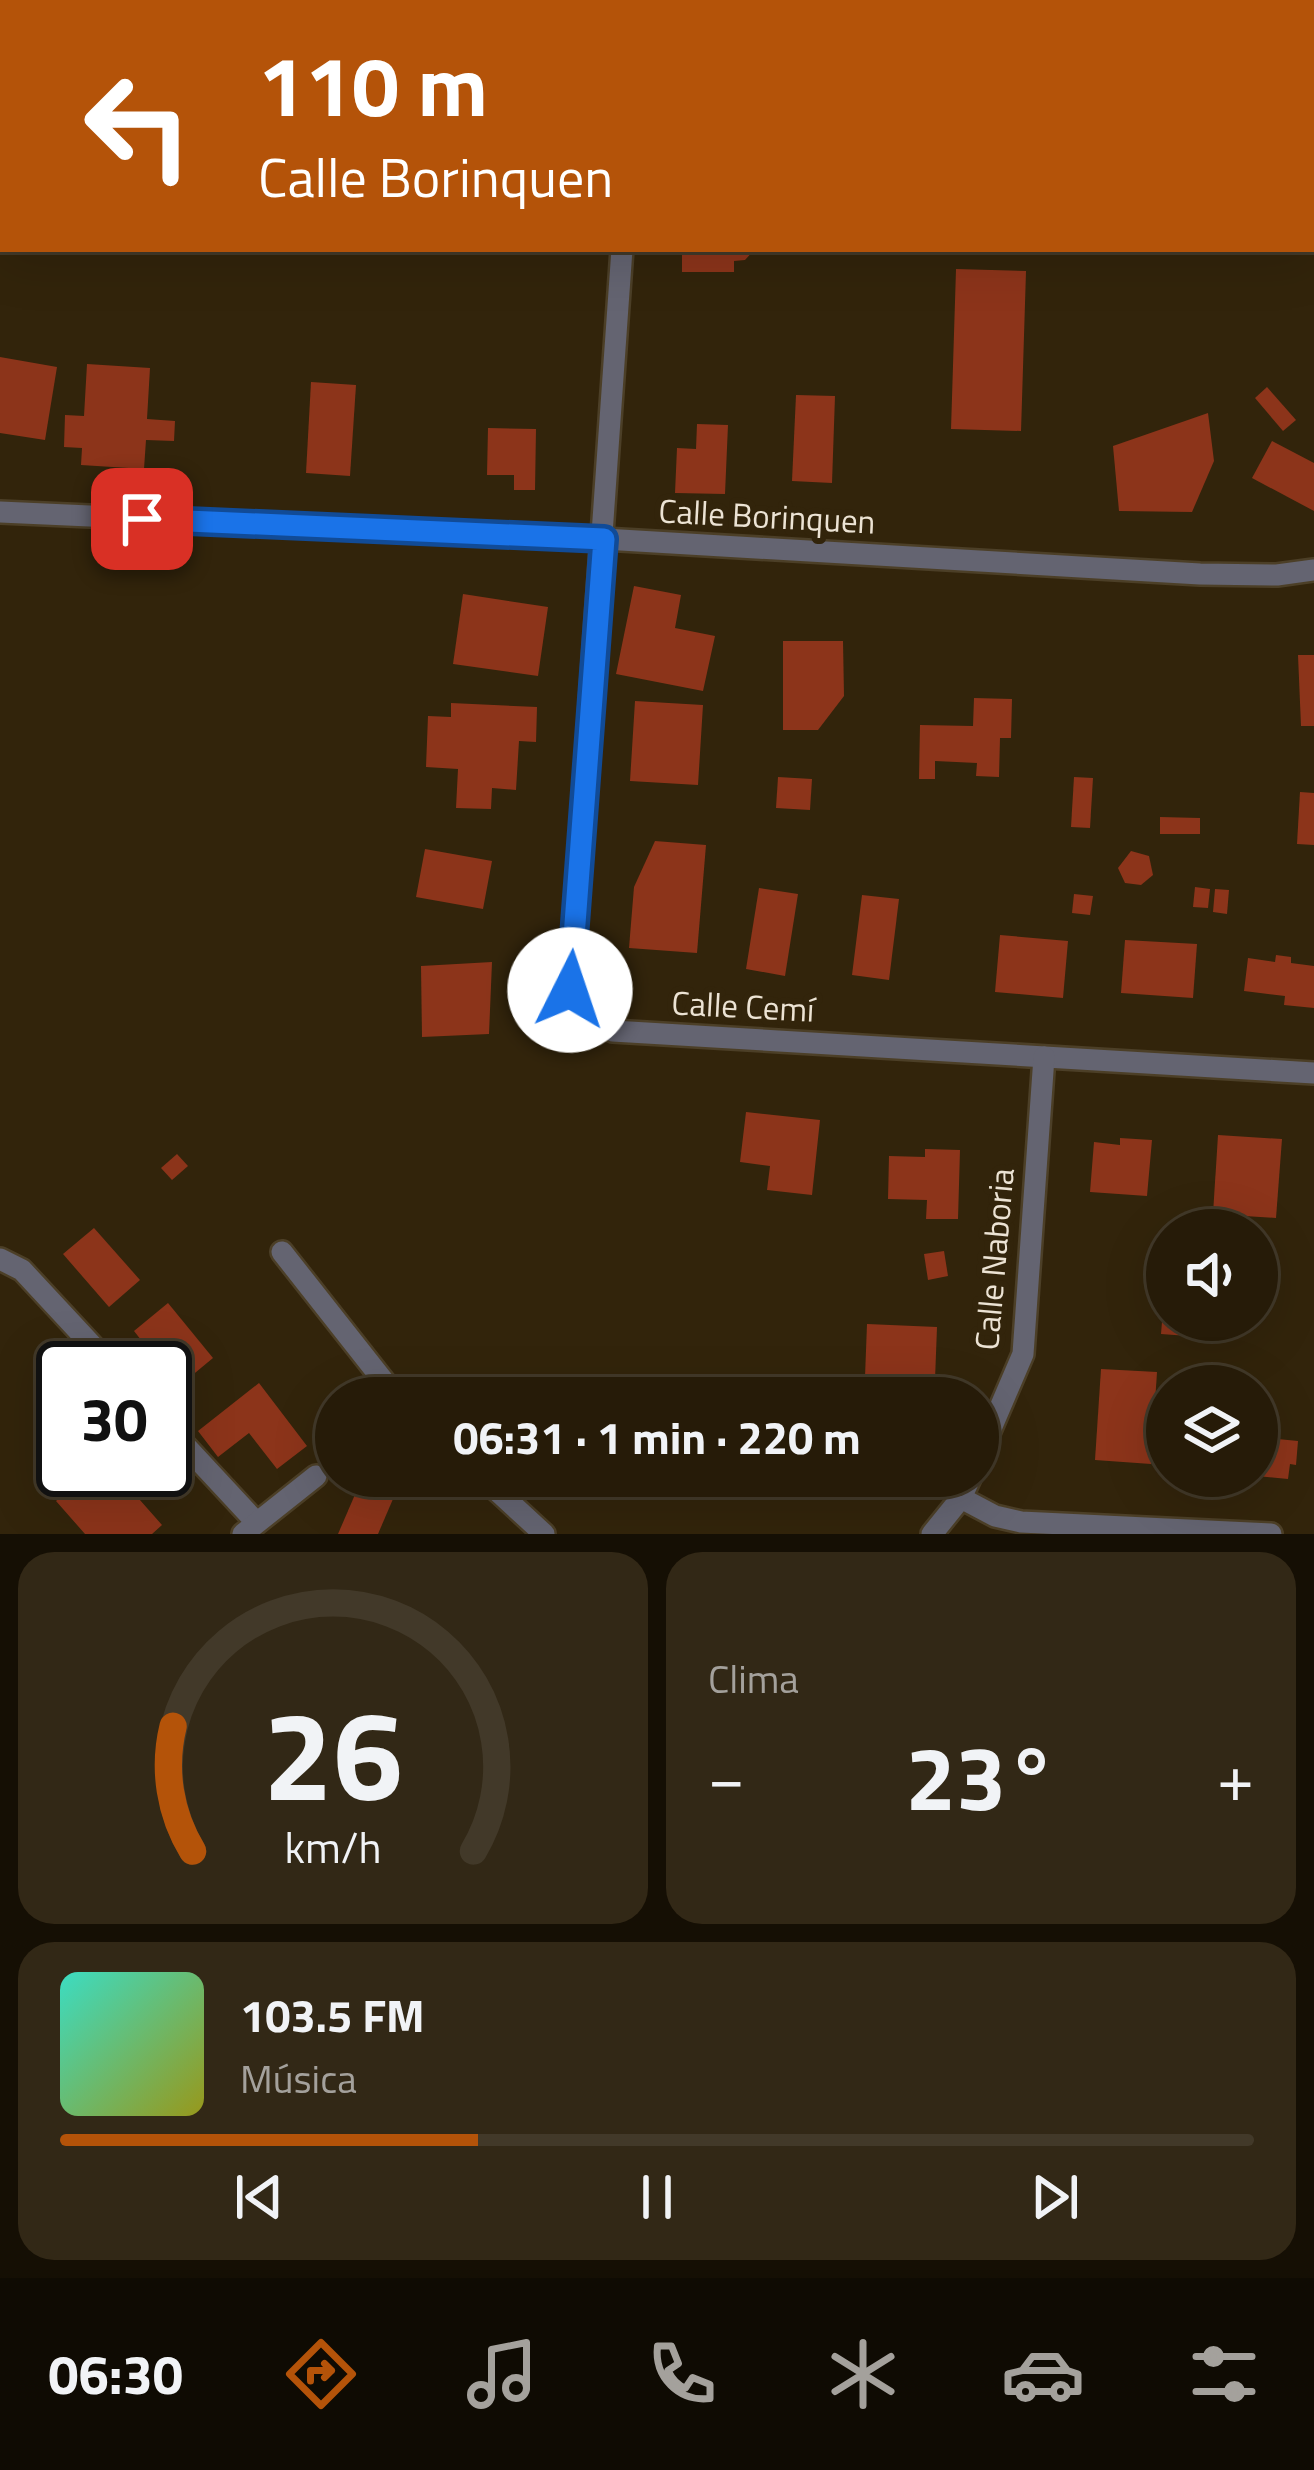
<!DOCTYPE html>
<html lang="es">
<head>
<meta charset="utf-8">
<style>
	:root { --surface:#261b08; --page:#322816; --text:#f1f3f6; --muted:#a4a19c; --line:#423929; --accent:#b45309 }
	body { margin:0; font-family:"Titillium Web",sans-serif; background:var(--page); color:var(--text); height:100vh; display:flex; flex-direction:column; font-size:45px; white-space:nowrap }
	* { box-sizing:border-box; margin:0 }
	p { font-size:39px; color:var(--muted) }
	.icon { flex:none; width:66px; height:66px; fill:none; stroke:currentColor; stroke-width:2; stroke-linecap:round; stroke-linejoin:round }
	.map { position:relative; height:1534px; overflow:hidden }
	.side { display:flex; flex-direction:column; gap:18px; padding:18px; background:#150f04; flex:1 }
	.side>* { flex:none }
	.top-card { position:absolute; left:0px; top:0px; width:1314px; height:252px; box-shadow:0 12px 48px #0002,0 0 0 3px var(--line); background:#b45309; color:#fff; overflow:hidden }
	.buttons { position:absolute; left:1146px; top:1209px; display:grid; gap:24px }
	.buttons a { display:grid; place-items:center; width:132px; height:132px; border-radius:50%; background:var(--surface); box-shadow:0 12px 48px #0002,0 0 0 3px var(--line); font-size:60px }
	.speed { position:absolute; left:36px; top:1341px; display:flex; gap:24px; font-size:60px; font-weight:700; text-align:center }
	.speed>* { display:grid; place-content:center; width:156px; height:156px; border-radius:50%; background:var(--surface); box-shadow:0 12px 48px #0002,0 0 0 3px var(--line); line-height:1 }
	.speed .limit { border:6px solid #111; border-radius:18px; background:#fff; color:#111 }
	.pin { position:absolute; display:grid; place-items:center; width:102px; height:102px; color:#fff; margin:-51px; border-radius:24px; box-shadow:0 6px 18px #0006 }
	.me { position:absolute; width:132px; margin:-66px; rotate:4deg; stroke-linejoin:round; filter:drop-shadow(0 0 9px #0008) }
	.turn { display:flex; align-items:center; gap:42px; height:252px; padding:0 60px; font-size:54px }
	.turn .icon { width:156px; height:156px; stroke-width:2.5 }
	.turn b { display:block; font-size:84px; line-height:102px }
	.big { font-size:90px; font-weight:700; line-height:1.1 }
	.side .widget { flex:1; display:flex; flex-direction:column; justify-content:center; gap:18px; min-width:0; padding:0 42px; border-radius:36px; background:var(--page) }
	.side .dial { align-items:center; gap:0 }
	.dial svg { height:312px; overflow:visible; fill:none; stroke:var(--line); stroke-width:7; stroke-linecap:round; text-anchor:middle }
	.dial text { fill:var(--text); stroke:none }
	.song { display:flex; align-items:center; gap:36px }
	.cover { width:144px; height:144px; border-radius:18px; background:linear-gradient(135deg,hsl(170 70% 55%),hsl(60 70% 35%)) }
	.played { height:12px; border-radius:6px; background:linear-gradient(90deg,var(--accent) 35%,var(--line) 35%) }
	.keys { display:flex; justify-content:space-around; direction:ltr }
	.heat { display:flex; justify-content:space-between; align-items:center; font-size:66px; direction:ltr }
	.side .tiles { flex:1; display:grid; gap:18px; grid-template-columns:1fr 1fr }
	.widget:last-child { grid-column:span 2 }
	.trip { position:absolute; left:315px; top:1377px; width:684px; height:120px; border-radius:60px; background:var(--surface); box-shadow:0 12px 48px #0002,0 0 0 3px var(--line); font-weight:700; line-height:120px; text-align:center }
	.dock { display:flex; height:192px; justify-content:space-around; align-items:center; background:#0f0b03; color:var(--muted) }
	.dock .icon { width:84px; height:84px }
	.dock .on { color:var(--accent) }
	.dock b { font-size:54px; color:var(--text) }
	.map>svg:first-child { display:block }
	.building { fill:#8c341a }
	.lines { fill:none; stroke-linecap:round; stroke-linejoin:round }
	.minor-casing { stroke:#4c3f27; stroke-width:26 }
	.minor { stroke:#646471; stroke-width:21 }
	.route-casing { stroke:#114b97; stroke-width:30 }
	.route { stroke:#1a73e8; stroke-width:21 }
	.labels { text-anchor:middle; stroke-width:12; stroke-linejoin:round; paint-order:stroke }
	.street-label { font-size:33px; fill:#ece3d4; stroke:#32240b }
</style>
</head>
<body>
<div class="map">
<svg width="1314" height="1534" viewBox="0 0 1314 1534">
	<rect width="100%" height="100%" fill="#32240b"/>
	<!-- building -->
	<g class="building">
		<path d="M682 249H755L745 260 734 261V272H682Z"/>
		<path d="M956 269 1026 271 1021 431 951 429Z"/>
		<path d="M0 357 57 367 45 440 0 433Z"/>
		<path d="M87 364 150 368 147 419 175 421 174 441 146 440 144 469 81 465 82 448 64 447 65 415 84 416Z"/>
		<path d="M311 382 356 385 350 476 306 473Z"/>
		<path d="M1267 387 1296 420 1283 431 1255 398Z"/>
		<path d="M796 395 835 396 832 483 792 481Z"/>
		<path d="M1208 413 1214 461 1192 512 1119 511 1113 446Z"/>
		<path d="M697 424 728 425 725 494 675 493 677 448 696 449Z"/>
		<path d="M488 428 536 429 535 490H514V475H487Z"/>
		<path d="M1272 441 1314 463V511L1252 478Z"/>
		<path d="M634 586 681 595 675 628 715 636 703 691 616 674Z"/>
		<path d="M463 594 548 607 538 676 453 664Z"/>
		<path d="M783 641H843L844 696 818 730H783Z"/>
		<path d="M1298 655H1314V726H1301Z"/>
		<path d="M974 698 1012 699 1011 738H1000L999 777 976 776 977 763 935 761V779H919L920 725 973 726Z"/>
		<path d="M635 701 703 705 698 785 630 781Z"/>
		<path d="M451 703 537 707 536 742 519 741 516 790 492 788 491 809 456 808 458 769 426 767 428 716 451 717Z"/>
		<path d="M778 777 812 779 810 810 776 808Z"/>
		<path d="M1074 777 1093 778 1090 828 1071 827Z"/>
		<path d="M1300 792 1314 793V845L1297 844Z"/>
		<path d="M1160 817 1200 818V834H1160Z"/>
		<path d="M655 841 706 845 697 953 629 948 634 887Z"/>
		<path d="M425 849 492 861 483 909 416 897Z"/>
		<path d="M1131 851 1149 856 1153 875 1141 885 1125 883 1118 868Z"/>
		<path d="M1195 887 1210 889 1208 908 1193 907Z"/>
		<path d="M759 888 798 894 785 976 746 969Z"/>
		<path d="M1215 889 1229 890 1227 914 1213 912Z"/>
		<path d="M1074 894 1093 896 1090 915 1072 913Z"/>
		<path d="M862 895 899 899 889 980 852 975Z"/>
		<path d="M1000 935 1068 941 1063 998 995 992Z"/>
		<path d="M1125 940 1197 944 1193 998 1121 993Z"/>
		<path d="M1276 955 1291 957V963L1314 966V1008L1284 1005 1285 996 1244 991 1248 958 1275 962Z"/>
		<path d="M492 962 489 1034 422 1037 421 966Z"/>
		<path d="M746 1112 820 1120 812 1195 767 1190 770 1166 740 1162Z"/>
		<path d="M1218 1135 1282 1139 1276 1218 1213 1214Z"/>
		<path d="M1120 1138 1152 1140 1147 1196 1090 1192 1094 1142 1120 1145Z"/>
		<path d="M925 1149 960 1150 958 1219H926L927 1200 888 1199 889 1156 925 1157Z"/>
		<path d="M177 1154 188 1166 172 1180 161 1168Z"/>
		<path d="M94 1228 140 1280 109 1307 63 1254Z"/>
		<path d="M944 1251 948 1276 928 1280 924 1254Z"/>
		<path d="M1164 1297H1167V1320H1189L1188 1336 1161 1334Z"/>
		<path d="M168 1303 213 1358 178 1387 134 1331Z"/>
		<path d="M867 1324 937 1327 935 1380 865 1377Z"/>
		<path d="M1101 1369 1157 1372 1151 1464 1095 1460Z"/>
		<path d="M259 1383 307 1446 277 1469 249 1433 218 1457 198 1431Z"/>
		<path d="M1259 1437 1298 1441 1296 1465 1290 1464 1288 1479 1257 1476Z"/>
		<path d="M363 1476H378L399 1485 378 1534H338Z"/>
		<path d="M108 1478 125 1497 132 1491 162 1525 152 1534H85L56 1501 73 1486 84 1499Z"/>
	</g>
	<g class="lines">
		<!-- minor casing -->
		<g class="minor-casing">
			<g id="minor">
				<path d="M622 249 570 990 581 1015 613 1031 1314 1073"/>
				<path d="M0 512 604 539 1200 574 1277 575 1314 570"/>
				<path d="M282 1252 397 1398"/>
				<path d="M0 1259 22 1270 113 1368"/>
				<path d="M165 1424 256 1522"/>
				<path d="M978 1459 1023 1354 1044 1057"/>
				<path d="M481 1476 544 1534"/>
				<path d="M961 1498 995 1516 1021 1522 1271 1534"/>
				<path d="M243 1534 316 1476"/>
				<path d="M932 1534 961 1498 971 1476"/>
			</g>
		</g>
		<!-- minor -->
		<use href="#minor" class="minor"/>
	</g>
	<g class="lines">
		<!-- route casing -->
		<g class="route-casing">
			<path id="route" d="M142 519 604 539 570 990"/>
		</g>
		<!-- route -->
		<use href="#route" class="route"/>
	</g>
	<g class="labels">
		<!-- street labels -->
		<g class="street-label">
			<text transform="translate(767 516) rotate(3)" y="12">Calle Borinquen</text>
			<text transform="translate(743 1006) rotate(3)" y="12">Calle Cemí</text>
			<text transform="translate(994 1259) rotate(-85)" y="12">Calle Naboria</text>
		</g>
	</g>
</svg>
<div class="buttons">
<a><svg class="icon" aria-label="sound" viewBox="0 0 24 24"><path d="M4 9h4l5-4v14l-5-4H4zM17 9q2 3 0 6"/></svg></a>
<a><svg class="icon" aria-label="layers" viewBox="0 0 24 24"><path d="M12 4l9 5-9 5-9-5zM3 14l9 5 9-5"/></svg></a>
</div>
<div class="speed"><div class="limit">30</div></div>
<div class="pin" style="left:142px;top:519px;background:#d93025"><svg class="icon" aria-label="arrive" viewBox="0 0 24 24"><path d="M6 21V4h12l-3 4 3 4H6"/></svg></div>
<svg class="me" style="left:570px;top:990px" viewBox="-20 -20 40 40"><circle r="19" fill="#fff"/><path d="M0-13L10 11 0 6-10 11z" fill="#1a73e8"/></svg>
<div class="trip">06:31 · 1 min · 220 m</div>
<div class="top-card">
<div class="turn"><svg class="icon" aria-label="left" viewBox="0 0 24 24"><path d="M17 20v-9H6M10 6l-5 5 5 5"/></svg><div><b>110 m</b>Calle Borinquen</div></div>
</div>
</div>
<section class="side">
<div class="tiles">
<div class="widget dial"><svg viewBox="0 0 100 80">
<path d="M14 69A42 42 0 1 1 86 69"/>
<path d="M14 69A42 42 0 0 1 9 37" stroke="#b45309"/>
<text x="50" y="56" font-size="32" font-weight="700">26</text>
<text x="50" y="72" font-size="11">km/h</text>
</svg></div>
<div class="widget"><p>Clima</p>
<div class="heat"><a>−</a><b class="big">23°</b><a>+</a></div>
</div>
<div class="widget">
<div class="song"><i class="cover"></i><div><b>103.5 FM</b><p>Música</p></div></div>
<div class="played"></div>
<div class="keys"><svg class="icon" aria-label="previous" viewBox="0 0 24 24"><path d="M18 5L8 12l10 7zM5 5v14"/></svg><svg class="icon" aria-label="pause" viewBox="0 0 24 24"><path d="M8 5v14M16 5v14"/></svg><svg class="icon" aria-label="next" viewBox="0 0 24 24"><path d="M6 5l10 7-10 7zM19 5v14"/></svg></div>
</div>
</div>
</section>
<nav class="dock">
<b>06:30</b>
<svg class="icon on" aria-label="directions" viewBox="0 0 24 24"><path d="M12 3l9 9-9 9-9-9zM9 14v-3h6M13 9l2 2-2 2"/></svg>
<svg class="icon" aria-label="music" viewBox="0 0 24 24"><path d="M9 18V5l10-2v13"/><circle cx="6" cy="18" r="3"/><circle cx="16" cy="16" r="3"/></svg>
<svg class="icon" aria-label="phone" viewBox="0 0 24 24"><path d="M5 4h4l2 5-3 2q2 4 5 5l2-3 5 2v4C11 20 4 13 5 4z"/></svg>
<svg class="icon" aria-label="climate" viewBox="0 0 24 24"><path d="M12 3v18M4 7l16 10M4 17L20 7"/></svg>
<svg class="icon" aria-label="car" viewBox="0 0 24 24"><path d="M5 17H2v-5l4-1 3-4h7l3 4 3 1v5h-3M9 17h6M6 11h13"/><circle cx="7" cy="17" r="2"/><circle cx="17" cy="17" r="2"/></svg>
<svg class="icon" aria-label="filters" viewBox="0 0 24 24"><path d="M4 7h16M4 17h16"/><circle cx="9" cy="7" r="2"/><circle cx="15" cy="17" r="2"/></svg>
</nav>
</body>
</html>
